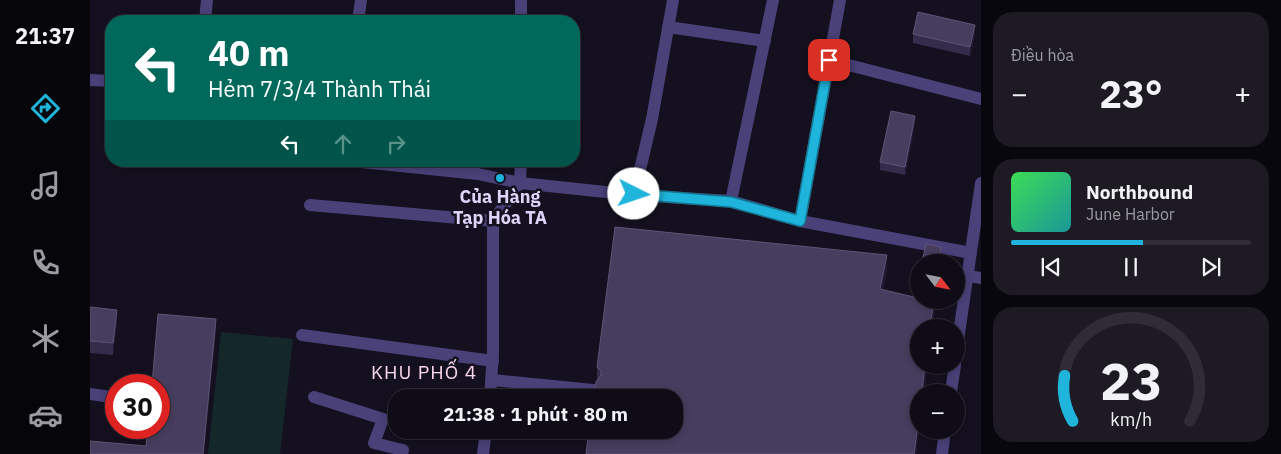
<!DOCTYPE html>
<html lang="vi">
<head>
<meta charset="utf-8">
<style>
	:root { --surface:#0f0c17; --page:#1d1a24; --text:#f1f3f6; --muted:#9b9ba1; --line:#2f2c36; --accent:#1eb4db }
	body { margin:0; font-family:"IBM Plex Sans",sans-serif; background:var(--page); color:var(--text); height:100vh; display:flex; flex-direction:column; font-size:19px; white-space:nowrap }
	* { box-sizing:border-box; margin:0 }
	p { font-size:16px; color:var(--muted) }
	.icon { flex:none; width:28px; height:28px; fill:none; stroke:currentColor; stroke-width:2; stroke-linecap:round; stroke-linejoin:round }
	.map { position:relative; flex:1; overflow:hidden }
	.sheet { display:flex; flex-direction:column; gap:12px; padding:12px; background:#08070d; width:300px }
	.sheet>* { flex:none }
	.guide { position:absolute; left:15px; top:15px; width:475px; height:152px; border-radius:20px; box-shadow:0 2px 8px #0003,0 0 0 1px var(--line); background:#00695c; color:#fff; overflow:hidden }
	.needle { width:32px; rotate:122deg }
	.controls { position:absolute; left:820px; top:254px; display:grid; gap:10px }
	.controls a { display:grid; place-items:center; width:55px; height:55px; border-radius:50%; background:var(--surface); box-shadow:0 2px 8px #0003,0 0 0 1px var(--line); font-size:25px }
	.speed { position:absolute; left:15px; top:374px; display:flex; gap:10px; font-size:25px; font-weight:700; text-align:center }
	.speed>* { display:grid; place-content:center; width:65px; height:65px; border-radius:50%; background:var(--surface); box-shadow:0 2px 8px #0003,0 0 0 1px var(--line); line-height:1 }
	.speed .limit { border:8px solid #d22; background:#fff; color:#111 }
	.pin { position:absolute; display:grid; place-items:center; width:42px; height:42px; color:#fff; margin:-21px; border-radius:10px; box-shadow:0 2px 8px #0006 }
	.me { position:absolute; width:55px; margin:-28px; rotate:94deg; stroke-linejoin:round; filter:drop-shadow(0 0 4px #0008) }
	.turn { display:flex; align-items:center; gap:18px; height:105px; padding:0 20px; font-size:22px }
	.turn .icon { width:65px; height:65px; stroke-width:2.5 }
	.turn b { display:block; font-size:35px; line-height:42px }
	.lanes { display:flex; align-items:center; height:48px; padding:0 20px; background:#0003; justify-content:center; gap:25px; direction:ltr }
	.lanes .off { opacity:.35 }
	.big { font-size:38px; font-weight:800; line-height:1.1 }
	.sheet .card { flex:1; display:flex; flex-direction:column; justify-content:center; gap:8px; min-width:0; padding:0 18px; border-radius:20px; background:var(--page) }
	.sheet .dial { align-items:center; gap:0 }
	.dial svg { height:130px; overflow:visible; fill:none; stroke:var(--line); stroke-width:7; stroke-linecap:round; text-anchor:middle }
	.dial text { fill:var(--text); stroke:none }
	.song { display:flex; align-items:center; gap:15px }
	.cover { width:60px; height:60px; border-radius:8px; background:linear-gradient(135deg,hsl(130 70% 55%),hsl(180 70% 35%)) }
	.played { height:5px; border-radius:2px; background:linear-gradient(90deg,var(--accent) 55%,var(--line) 55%) }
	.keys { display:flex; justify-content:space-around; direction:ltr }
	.heat { display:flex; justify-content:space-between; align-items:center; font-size:28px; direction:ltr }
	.trip { position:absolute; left:298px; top:389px; width:295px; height:50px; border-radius:20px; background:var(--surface); box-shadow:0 2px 8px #0003,0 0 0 1px var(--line); font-weight:800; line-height:50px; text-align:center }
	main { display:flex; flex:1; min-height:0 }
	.dock { display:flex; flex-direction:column; width:90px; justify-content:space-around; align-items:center; background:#060509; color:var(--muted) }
	.dock .icon { width:35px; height:35px }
	.dock .active { color:var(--accent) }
	.dock b { font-size:22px; color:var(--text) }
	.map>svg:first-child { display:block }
	.green { fill:#142729 }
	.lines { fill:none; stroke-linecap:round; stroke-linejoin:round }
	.lane { stroke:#494178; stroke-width:12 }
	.street { stroke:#494178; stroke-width:12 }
	.wall { fill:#352b4b }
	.shaded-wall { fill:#201832 }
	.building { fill:#473d5e; stroke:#5e5576 }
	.route-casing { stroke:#14758e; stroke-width:12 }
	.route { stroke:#1eb4db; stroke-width:9 }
	.poi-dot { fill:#1eb4db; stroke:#14101f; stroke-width:2 }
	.labels { text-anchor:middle; stroke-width:5; stroke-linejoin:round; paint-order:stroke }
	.poi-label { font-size:18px; font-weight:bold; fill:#dcd4f9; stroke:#14101f }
	.neighbourhood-label { font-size:19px; letter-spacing:1px; fill:#f9d6e9; stroke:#14101f }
</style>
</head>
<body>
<main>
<nav class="dock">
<b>21:37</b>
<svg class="icon active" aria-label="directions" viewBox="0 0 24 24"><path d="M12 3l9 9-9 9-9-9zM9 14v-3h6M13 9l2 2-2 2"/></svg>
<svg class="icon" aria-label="music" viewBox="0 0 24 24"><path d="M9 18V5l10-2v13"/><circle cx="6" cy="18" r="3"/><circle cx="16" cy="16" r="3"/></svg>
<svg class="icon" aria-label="phone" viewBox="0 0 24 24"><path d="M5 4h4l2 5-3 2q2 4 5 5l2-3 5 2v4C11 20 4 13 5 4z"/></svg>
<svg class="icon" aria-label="climate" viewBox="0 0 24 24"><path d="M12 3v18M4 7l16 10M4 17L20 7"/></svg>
<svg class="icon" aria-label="car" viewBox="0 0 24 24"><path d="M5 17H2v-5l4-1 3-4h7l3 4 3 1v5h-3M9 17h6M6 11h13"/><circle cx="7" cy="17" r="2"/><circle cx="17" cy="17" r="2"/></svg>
</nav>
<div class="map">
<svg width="891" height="454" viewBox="0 0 891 454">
	<rect width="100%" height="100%" fill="#14101f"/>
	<!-- green -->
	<path class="green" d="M131 332 203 339 190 454H118Z"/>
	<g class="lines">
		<!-- lane -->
		<g class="lane">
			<path d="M268 21 271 0"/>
			<path d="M578 27 675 41"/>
			<path d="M739 60 891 99"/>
			<path d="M262 161 388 174 430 183 431 161"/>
			<path d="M878 276 891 278"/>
			<path d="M0 394 21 397"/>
		</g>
		<!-- street -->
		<g class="street">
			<path d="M431 0V21"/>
			<path d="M115 21 117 0"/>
			<path d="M0 80 21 81"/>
			<path d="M544 195 641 201 710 221 881 253"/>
			<path d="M641 201 683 0"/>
			<path d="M220 205 403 221"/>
			<path d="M710 221 750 0"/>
			<path d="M212 335 403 361"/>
			<path d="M866 354 891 183"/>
			<path d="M402 380 503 390"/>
			<path d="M861 392 865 365"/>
			<path d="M224 397 293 419 284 443 313 450 312 454"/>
			<path d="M400 398 403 353V221L430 183 544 195 562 119 583 0"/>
			<path d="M393 454 396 430"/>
			<path d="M852 454 855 430"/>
		</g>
	</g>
	<!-- wall -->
	<g class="wall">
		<path d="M823 34H885L880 56 823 43Z"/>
		<path d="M825 124 815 175 790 170V162Z"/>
		<path d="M797 271 793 290 829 300H846L834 392H829V430L826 454H496L507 379V367Z"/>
		<path d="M0 307 27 322 23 355 0 353Z"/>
	</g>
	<!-- shaded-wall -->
	<g class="shaded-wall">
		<path d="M885 25V34L880 56V47Z"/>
		<path d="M825 116V124L815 175V167Z"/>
		<path d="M851 247V262H849Z"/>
		<path d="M797 255V271L790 306V289Z"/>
		<path d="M844 300H846L843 328H840Z"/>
		<path d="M27 310V322L23 355V343Z"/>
		<path d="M126 319V332L114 454H113Z"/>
		<path d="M835 365H838L834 392H832Z"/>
		<path d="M829 416V430L826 454H824Z"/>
	</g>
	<!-- building -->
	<g class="building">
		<path d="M828 12 885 25 880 47 823 34Z"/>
		<path d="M801 111 825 116 815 167 790 162Z"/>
		<path d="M525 227 797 255 790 289 824 297 829 277V300H844L840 328H829V365H835L832 392H829V416L824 454H496L499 430H584V398H503L506 382 511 375V371L507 367Z"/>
		<path d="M836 244 851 247 849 262H832Z"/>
		<path d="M0 307 27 310 23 343 0 341Z"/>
		<path d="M68 314 126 319 113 454H0V441L56 446 58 428H69V385H62Z"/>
	</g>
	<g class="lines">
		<!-- route casing -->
		<g class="route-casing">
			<path id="route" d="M544 194 641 202 710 221 739 60"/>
		</g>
		<!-- route -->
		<use href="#route" class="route"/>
	</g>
	<!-- markers -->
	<circle class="poi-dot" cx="410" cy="178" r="5"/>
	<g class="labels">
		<!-- poi labels -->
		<g class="poi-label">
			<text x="410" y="203">Của Hàng<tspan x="410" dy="21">Tạp Hóa TA</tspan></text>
		</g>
		<!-- neighbourhood labels -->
		<g class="neighbourhood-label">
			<text x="334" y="379">KHU PHỐ 4</text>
		</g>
	</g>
</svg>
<div class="controls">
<a><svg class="needle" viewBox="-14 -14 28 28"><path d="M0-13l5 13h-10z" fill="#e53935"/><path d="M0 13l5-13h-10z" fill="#9b9ba1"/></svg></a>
<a>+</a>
<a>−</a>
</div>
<div class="speed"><div class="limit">30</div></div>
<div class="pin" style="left:739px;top:60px;background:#d93025"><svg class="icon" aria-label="arrive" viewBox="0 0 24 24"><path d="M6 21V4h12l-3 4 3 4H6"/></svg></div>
<svg class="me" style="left:544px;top:194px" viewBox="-20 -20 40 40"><circle r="19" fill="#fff"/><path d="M0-13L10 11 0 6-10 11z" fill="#1eb4db"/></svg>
<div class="trip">21:38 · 1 phút · 80 m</div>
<div class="guide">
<div class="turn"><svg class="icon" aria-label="left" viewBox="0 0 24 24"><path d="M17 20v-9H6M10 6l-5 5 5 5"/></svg><div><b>40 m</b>Hẻm 7/3/4 Thành Thái</div></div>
<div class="lanes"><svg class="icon" aria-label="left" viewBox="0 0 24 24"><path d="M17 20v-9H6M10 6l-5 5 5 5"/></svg><svg class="icon off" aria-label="ahead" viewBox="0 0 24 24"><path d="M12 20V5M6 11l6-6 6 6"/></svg><svg class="icon off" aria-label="right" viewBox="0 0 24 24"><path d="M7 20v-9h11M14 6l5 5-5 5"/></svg></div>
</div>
</div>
<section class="sheet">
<div class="card"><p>Điều hòa</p>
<div class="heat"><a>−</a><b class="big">23°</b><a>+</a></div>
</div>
<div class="card">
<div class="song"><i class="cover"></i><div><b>Northbound</b><p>June Harbor</p></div></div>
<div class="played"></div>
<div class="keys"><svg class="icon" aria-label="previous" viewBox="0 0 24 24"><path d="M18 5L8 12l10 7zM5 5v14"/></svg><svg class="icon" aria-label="pause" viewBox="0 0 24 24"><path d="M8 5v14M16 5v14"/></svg><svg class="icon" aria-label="next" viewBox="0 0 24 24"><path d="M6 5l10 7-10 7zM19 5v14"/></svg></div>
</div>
<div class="card dial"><svg viewBox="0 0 100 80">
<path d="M14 69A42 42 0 1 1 86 69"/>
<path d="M14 69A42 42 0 0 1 9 41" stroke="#1eb4db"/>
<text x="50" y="56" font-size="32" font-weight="700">23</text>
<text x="50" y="72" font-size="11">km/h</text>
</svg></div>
</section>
</main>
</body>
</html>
